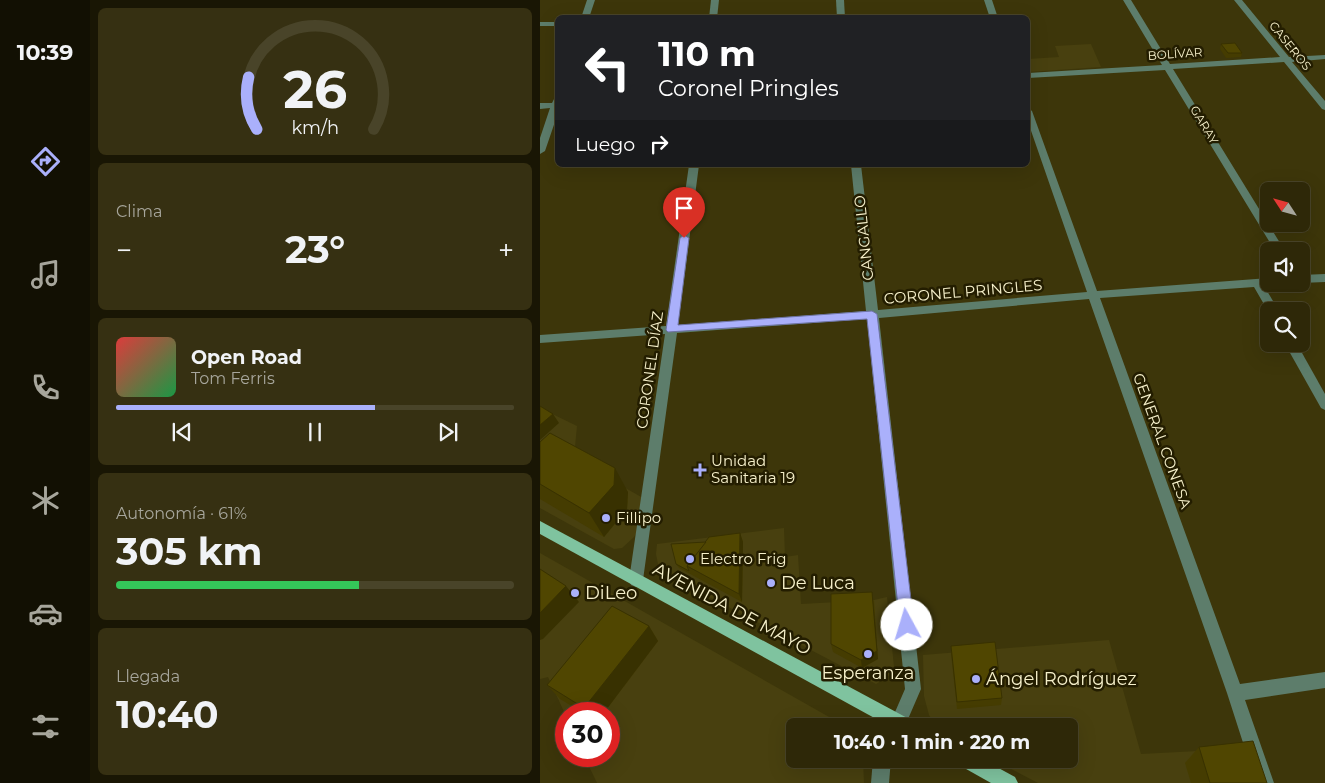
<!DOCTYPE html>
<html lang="es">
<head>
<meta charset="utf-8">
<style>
	:root { --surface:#2e2808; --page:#363012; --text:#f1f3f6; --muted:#a7a69c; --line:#494429; --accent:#aab0fb }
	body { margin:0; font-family:Montserrat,sans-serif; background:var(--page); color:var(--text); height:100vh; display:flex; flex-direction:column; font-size:19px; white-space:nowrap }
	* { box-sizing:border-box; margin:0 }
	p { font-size:16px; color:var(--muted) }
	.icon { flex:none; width:28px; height:28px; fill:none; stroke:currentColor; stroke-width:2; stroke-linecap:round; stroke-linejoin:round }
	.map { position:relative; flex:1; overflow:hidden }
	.side { display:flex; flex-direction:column; gap:8px; padding:8px; background:#191604; width:450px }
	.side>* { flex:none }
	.hud { position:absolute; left:15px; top:15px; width:475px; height:152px; border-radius:8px; box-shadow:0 5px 20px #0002,0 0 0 1px var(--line); background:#202124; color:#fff; overflow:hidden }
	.needle { width:32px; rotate:306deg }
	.buttons { position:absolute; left:720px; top:182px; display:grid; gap:10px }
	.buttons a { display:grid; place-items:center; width:50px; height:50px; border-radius:8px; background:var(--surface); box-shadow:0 5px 20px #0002,0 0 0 1px var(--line); font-size:25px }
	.speed { position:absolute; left:15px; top:702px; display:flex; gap:10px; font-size:25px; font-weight:700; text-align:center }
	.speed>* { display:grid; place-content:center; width:65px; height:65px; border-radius:50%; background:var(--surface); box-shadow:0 5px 20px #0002,0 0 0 1px var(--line); line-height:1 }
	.speed .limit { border:8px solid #d22; background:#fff; color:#111 }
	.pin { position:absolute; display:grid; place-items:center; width:42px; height:42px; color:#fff; margin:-51px -21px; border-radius:50% 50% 50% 0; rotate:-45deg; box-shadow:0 0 5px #0007 }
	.pin .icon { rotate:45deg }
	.me { position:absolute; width:55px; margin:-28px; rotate:354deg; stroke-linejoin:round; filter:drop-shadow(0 0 4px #0008) }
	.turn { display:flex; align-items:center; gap:18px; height:105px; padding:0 20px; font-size:22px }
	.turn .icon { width:65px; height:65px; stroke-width:2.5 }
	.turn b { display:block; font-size:35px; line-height:42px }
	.then { display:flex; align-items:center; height:48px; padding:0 20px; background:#0003; gap:10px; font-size:19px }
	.big { font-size:38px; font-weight:700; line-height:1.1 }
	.side .card { flex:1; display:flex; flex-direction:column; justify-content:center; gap:8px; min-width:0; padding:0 18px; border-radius:8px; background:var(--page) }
	.side .dial { align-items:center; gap:0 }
	.dial svg { height:130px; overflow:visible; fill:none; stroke:var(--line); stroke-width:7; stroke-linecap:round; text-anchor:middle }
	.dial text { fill:var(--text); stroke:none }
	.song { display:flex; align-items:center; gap:15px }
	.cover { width:60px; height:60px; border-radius:8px; background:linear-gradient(135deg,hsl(0 70% 55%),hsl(140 70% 35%)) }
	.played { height:5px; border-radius:2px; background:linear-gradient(90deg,var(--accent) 65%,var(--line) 65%) }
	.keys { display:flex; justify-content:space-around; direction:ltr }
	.heat { display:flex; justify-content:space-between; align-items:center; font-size:28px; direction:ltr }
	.charge { height:8px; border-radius:4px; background:linear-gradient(90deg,#34c759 61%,var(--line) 0) }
	.trip { position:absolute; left:246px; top:718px; width:292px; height:50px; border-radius:8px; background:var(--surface); box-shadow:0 5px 20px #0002,0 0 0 1px var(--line); font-weight:700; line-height:50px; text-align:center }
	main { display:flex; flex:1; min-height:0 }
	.tab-bar { display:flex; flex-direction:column; width:90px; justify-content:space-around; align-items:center; background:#121003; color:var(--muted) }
	.tab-bar .icon { width:35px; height:35px }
	.tab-bar .selected { color:var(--accent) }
	.tab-bar b { font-size:22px; color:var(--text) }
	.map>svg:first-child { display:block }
	.built { fill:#48400f }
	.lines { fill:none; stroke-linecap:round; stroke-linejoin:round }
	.minor { fill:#5d7d6b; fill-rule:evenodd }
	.major { fill:#7fc39f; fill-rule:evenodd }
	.wall { fill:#453c01 }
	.shaded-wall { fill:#383101 }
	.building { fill:#504601; stroke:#383101 }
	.route { fill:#aab0fb; stroke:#6e72a3 }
	.poi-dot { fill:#aab0fb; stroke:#231d00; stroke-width:2 }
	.labels { text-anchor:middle; stroke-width:5; stroke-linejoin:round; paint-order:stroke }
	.far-street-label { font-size:12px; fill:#f6f0ca; stroke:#231d00 }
	.street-label { font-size:15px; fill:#f6f0ca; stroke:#231d00 }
	.poi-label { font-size:15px; fill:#f6f0ca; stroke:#231d00; text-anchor:start }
	.near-poi-label { font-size:18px; fill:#f6f0ca; stroke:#231d00; text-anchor:start }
	.near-street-label { font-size:18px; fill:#f6f0ca; stroke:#231d00 }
</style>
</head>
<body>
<main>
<nav class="tab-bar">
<b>10:39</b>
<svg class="icon selected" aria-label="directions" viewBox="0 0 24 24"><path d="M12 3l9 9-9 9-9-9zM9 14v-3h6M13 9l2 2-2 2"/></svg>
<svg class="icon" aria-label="music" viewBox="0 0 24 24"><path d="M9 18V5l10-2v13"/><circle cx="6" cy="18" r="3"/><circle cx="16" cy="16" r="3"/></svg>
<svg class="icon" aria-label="phone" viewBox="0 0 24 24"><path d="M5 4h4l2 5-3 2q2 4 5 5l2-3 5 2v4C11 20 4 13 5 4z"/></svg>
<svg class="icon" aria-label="climate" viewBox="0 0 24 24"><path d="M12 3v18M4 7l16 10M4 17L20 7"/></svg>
<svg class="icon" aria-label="car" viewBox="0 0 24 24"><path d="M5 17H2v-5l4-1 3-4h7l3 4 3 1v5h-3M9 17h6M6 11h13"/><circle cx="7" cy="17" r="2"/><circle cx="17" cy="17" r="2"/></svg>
<svg class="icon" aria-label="filters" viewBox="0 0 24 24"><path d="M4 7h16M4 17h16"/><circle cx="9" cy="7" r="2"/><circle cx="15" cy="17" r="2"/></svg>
</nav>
<section class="side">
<div class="card dial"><svg viewBox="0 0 100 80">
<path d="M14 69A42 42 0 1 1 86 69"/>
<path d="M14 69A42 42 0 0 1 9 37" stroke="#aab0fb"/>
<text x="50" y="56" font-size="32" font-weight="700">26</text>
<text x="50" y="72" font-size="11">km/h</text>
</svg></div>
<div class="card"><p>Clima</p>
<div class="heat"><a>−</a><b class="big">23°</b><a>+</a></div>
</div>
<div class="card">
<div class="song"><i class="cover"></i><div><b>Open Road</b><p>Tom Ferris</p></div></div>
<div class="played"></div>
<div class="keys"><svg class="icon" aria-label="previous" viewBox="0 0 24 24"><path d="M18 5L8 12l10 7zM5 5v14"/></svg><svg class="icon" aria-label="pause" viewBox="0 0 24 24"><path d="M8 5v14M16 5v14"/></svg><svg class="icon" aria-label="next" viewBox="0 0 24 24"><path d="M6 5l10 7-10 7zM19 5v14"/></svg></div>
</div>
<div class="card"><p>Autonomía · 61%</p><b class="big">305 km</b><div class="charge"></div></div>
<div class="card"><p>Llegada</p><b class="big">10:40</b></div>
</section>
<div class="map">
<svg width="785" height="783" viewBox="0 0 785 783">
	<rect width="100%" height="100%" fill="#3d360a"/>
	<!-- built -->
	<g class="built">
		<path d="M551 44 561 67 488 72V59L519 57 515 46Z"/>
		<path d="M0 408 37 426 35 447 27 455 103 498 99 529 94 537 82 548 74 549 0 508Z"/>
		<path d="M244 528 245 557 258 555 261 604 334 600 347 597 354 667 351 674 344 679 336 684 125 574 118 564 116 554 117 544Z"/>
		<path d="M0 553 305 726H255V759H323L324 783H57L44 756H69V714H26V716L8 677 0 679Z"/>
		<path d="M569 640 601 754 696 749 708 783H498L452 759H530V726H396L389 715 384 696 383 655Z"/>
	</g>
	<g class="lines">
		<!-- minor -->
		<g class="minor">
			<path d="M47 0H55L49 18H41Z"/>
			<path d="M171 0H179L177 18H169Z"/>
			<path d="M296 0H304L305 18H297Z"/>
			<path d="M444 0H452L458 18H450Z"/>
			<path d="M583 0H591L630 64 740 57 694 0H702L749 57 785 55V59L752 62 785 101V110L782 109 744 62 633 69 745 251H735L625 70 488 78V73L622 65Z"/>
			<rect x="0" y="22" width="18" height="4"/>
			<path d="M15 97H18V113L5 151 0 154V138L10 108 0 109V103H12Z"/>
			<path d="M488 108 492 111 557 291 729 278V284H733L724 286 739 311H729V313L714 287 560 298 700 684 785 672V688L705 700 734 783H716L687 693 549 299 339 318 381 689 365 726H349L365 689 327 319 137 333 103 580 101 585 96 587 91 585 89 580 125 334 0 343V335L126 326 149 165H159L138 325 326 311 311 165H321L338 310 547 292 488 122Z"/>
			<path d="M785 274V282L761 283V275Z"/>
			<path d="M745 344H757L785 394V410L781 408Z"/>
			<path d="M333 759H351L349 783H331Z"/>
		</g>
		<!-- major -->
		<g class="major">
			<path d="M0 521 371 720 373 726H349L0 534Z"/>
			<path d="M416 759H442L475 777 478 783H451L419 765Z"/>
		</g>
	</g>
	<!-- wall -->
	<g class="wall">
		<path d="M681 44 702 53 701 57 686 58 680 49Z"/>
		<path d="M0 442 88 492 87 509 64 537 0 499Z"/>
		<path d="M200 533 203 542 202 602 139 568 136 564 166 542Z"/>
		<path d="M334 600 338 659 322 668 293 652 291 644Z"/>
		<path d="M109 626 118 641 63 714H45L20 699 7 685Z"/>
		<path d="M411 646 462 698 461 705 417 709 411 654Z"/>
		<path d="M659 747 727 783H651L645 763Z"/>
	</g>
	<!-- shaded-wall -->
	<g class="shaded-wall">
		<path d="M13 414 19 423 0 440V425Z"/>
		<path d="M75 468 88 492 87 509 64 537 49 513Z"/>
		<path d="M200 533 203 542 202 602 199 594Z"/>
		<path d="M26 586 39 602 3 639 0 640V613Z"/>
		<path d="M332 592 338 659 322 668 321 660Z"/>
		<path d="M109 626 118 641 63 714H50L44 708Z"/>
	</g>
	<!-- building -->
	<g class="building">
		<path d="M695 43 702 53H688L681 44Z"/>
		<path d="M0 406 13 414 0 425Z"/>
		<path d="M10 433 75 468 74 485 49 513 0 484V442Z"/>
		<path d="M200 533 199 594 147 566 169 537Z"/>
		<path d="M166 542 147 566 149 571 136 564 131 544Z"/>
		<path d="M0 569 26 586 0 613Z"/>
		<path d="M332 592 337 651 321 660 291 644V594Z"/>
		<path d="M72 606 109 626 44 708 7 685Z"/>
		<path d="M455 642 462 698 417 702 411 646Z"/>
		<path d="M713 741 727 783H670L659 747Z"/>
	</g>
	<!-- route -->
	<path class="route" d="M144 235 149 238 138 325 332 311 337 314 374 625 372 630 367 632 362 630 360 625 327 319 128 332 126 330 140 238Z"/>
	<!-- markers -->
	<g class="poi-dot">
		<path d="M157.5 462.5h5v5h5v5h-5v5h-5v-5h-5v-5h5z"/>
		<circle cx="66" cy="518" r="5"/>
		<circle cx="150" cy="559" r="5"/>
		<circle cx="231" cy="583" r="5"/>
		<circle cx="35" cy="593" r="5"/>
		<circle cx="328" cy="654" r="5"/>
		<circle cx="436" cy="679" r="5"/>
	</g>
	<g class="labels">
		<!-- far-street labels -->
		<g class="far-street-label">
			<text transform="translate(750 46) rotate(51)" y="4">CASEROS</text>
			<text transform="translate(635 54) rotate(-4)" y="4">BOLÍVAR</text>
			<text transform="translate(664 125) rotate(59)" y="4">GARAY</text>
		</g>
		<!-- street labels -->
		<g class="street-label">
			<text transform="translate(324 238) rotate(-96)" y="5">CANGALLO</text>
			<text transform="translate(423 292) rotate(-5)" y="5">CORONEL PRINGLES</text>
			<text transform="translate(110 370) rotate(-82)" y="5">CORONEL DÍAZ</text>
			<text transform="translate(622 441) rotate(70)" y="5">GENERAL CONESA</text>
		</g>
		<!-- poi labels -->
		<g class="poi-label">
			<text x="171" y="466">Unidad<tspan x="171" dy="17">Sanitaria 19</tspan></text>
			<text x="76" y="523">Fillipo</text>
			<text x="160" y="564">Electro Frig</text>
		</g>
		<!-- near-poi labels -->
		<g class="near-poi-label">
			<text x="241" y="589">De Luca</text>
			<text x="45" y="599">DiLeo</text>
			<text x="328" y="679" text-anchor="middle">Esperanza</text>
			<text x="446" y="685">Ángel Rodríguez</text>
		</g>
		<!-- near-street labels -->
		<g class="near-street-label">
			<text transform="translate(192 609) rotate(28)" y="6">AVENIDA DE MAYO</text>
		</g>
	</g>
</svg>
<div class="buttons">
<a><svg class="needle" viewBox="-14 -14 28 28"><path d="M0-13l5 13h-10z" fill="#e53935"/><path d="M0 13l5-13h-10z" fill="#a7a69c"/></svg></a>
<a><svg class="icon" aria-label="sound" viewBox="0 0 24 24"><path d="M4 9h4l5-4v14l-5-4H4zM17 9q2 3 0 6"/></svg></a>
<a><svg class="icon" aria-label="search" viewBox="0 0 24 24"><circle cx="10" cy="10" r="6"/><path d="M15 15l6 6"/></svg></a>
</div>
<div class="speed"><div class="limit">30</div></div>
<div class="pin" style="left:144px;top:238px;background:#d93025"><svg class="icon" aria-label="arrive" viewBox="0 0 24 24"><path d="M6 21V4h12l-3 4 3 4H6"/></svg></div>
<svg class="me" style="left:367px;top:625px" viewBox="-20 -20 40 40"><circle r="19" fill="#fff"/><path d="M0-13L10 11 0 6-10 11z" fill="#aab0fb"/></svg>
<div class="trip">10:40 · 1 min · 220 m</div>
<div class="hud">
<div class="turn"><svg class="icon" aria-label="left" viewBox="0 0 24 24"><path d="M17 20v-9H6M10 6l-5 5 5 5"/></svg><div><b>110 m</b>Coronel Pringles</div></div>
<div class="then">Luego<svg class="icon" aria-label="right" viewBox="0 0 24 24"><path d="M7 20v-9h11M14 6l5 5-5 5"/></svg></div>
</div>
</div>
</main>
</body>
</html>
